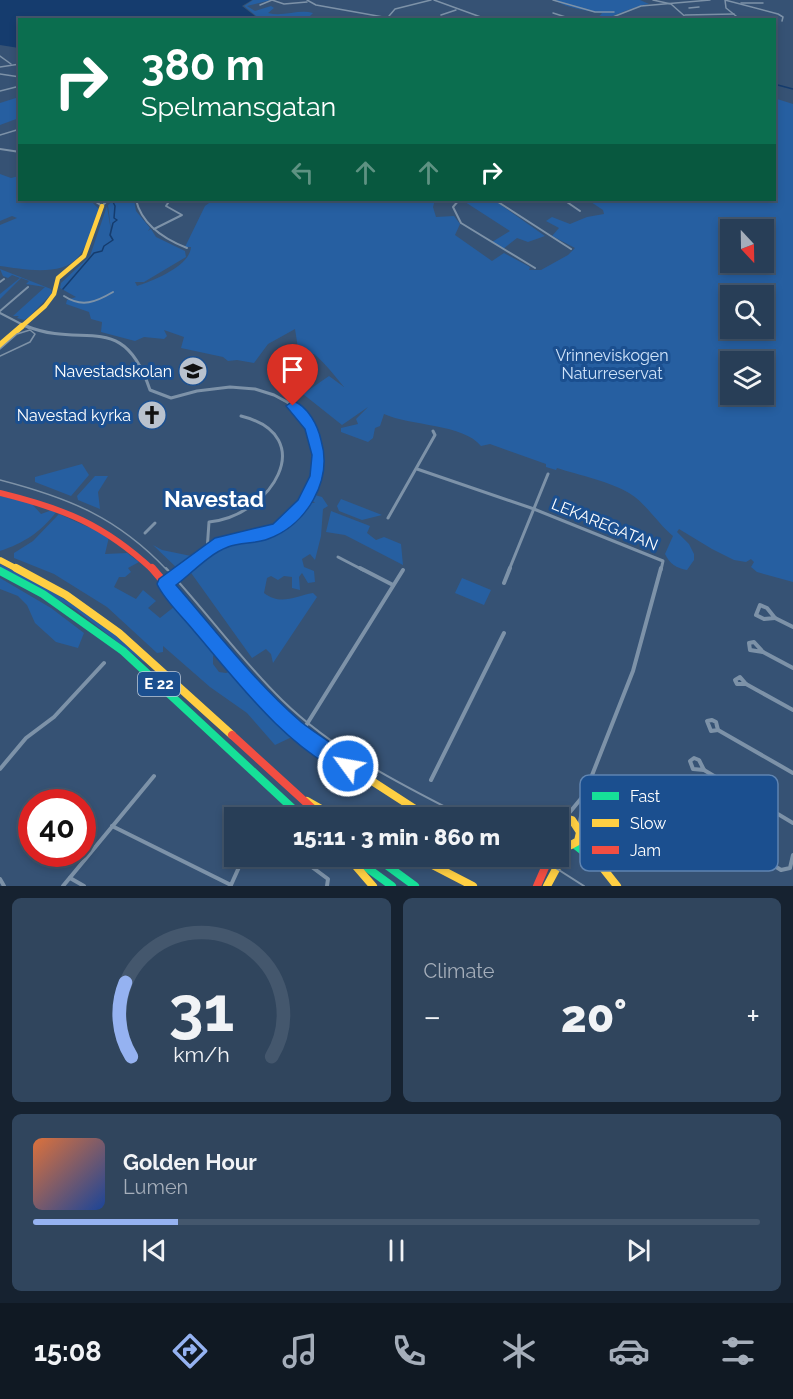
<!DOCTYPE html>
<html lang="en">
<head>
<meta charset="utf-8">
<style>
	:root { --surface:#283e57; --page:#30455d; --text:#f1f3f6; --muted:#a5aeba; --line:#44576d; --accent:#95b2f1 }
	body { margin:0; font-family:Raleway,sans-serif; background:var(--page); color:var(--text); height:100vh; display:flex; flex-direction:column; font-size:22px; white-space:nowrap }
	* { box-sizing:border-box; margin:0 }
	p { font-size:20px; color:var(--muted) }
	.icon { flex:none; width:33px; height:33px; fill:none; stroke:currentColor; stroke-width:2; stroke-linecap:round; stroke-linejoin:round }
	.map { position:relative; height:886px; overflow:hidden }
	.side { display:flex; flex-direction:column; gap:12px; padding:12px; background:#162230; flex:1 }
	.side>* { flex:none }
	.top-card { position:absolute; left:18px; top:18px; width:758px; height:183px; border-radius:0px; box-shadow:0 3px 9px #0003,0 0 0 2px var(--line); background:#0b6e4f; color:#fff; overflow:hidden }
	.needle { width:39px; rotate:158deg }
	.buttons { position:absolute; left:720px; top:219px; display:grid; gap:12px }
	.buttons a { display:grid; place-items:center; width:54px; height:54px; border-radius:0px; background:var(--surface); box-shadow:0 3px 9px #0003,0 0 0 2px var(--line); font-size:30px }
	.speed { position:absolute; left:18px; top:789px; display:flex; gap:12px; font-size:30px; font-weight:700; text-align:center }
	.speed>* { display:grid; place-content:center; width:78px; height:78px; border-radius:50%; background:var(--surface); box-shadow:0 3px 9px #0003,0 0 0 2px var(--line); line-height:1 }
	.speed .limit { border:9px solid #d22; background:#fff; color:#111 }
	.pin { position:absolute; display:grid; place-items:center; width:51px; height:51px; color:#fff; margin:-62px -26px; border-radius:50% 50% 50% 0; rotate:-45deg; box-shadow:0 0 6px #0007 }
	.pin .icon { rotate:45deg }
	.me { position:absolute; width:66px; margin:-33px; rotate:302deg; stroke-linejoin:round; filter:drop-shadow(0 0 4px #0008) }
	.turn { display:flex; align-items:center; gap:21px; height:126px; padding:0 24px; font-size:27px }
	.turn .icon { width:78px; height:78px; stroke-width:2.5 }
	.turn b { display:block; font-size:42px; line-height:51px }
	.lanes { display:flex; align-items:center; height:57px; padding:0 24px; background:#0003; justify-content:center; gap:30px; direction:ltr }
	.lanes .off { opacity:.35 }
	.big { font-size:45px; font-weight:800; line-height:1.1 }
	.side .widget { flex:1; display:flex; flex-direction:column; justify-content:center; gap:9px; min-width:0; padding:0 21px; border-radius:9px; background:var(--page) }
	.side .dial { align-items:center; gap:0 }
	.dial svg { height:156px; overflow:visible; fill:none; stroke:var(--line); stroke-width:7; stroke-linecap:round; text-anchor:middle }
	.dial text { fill:var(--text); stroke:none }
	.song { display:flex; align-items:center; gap:18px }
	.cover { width:72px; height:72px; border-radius:9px; background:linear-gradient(135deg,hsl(20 70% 55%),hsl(220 70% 35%)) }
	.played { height:6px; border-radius:3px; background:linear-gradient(90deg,var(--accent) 20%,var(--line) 20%) }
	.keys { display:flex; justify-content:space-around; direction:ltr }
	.heat { display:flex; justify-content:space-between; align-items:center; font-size:33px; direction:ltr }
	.side .tiles { flex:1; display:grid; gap:12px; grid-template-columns:1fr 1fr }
	.widget:last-child { grid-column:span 2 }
	.trip { position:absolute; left:224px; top:807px; width:345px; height:60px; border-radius:0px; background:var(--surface); box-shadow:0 3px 9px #0003,0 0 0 2px var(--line); font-weight:800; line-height:60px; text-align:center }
	.tab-bar { display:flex; height:96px; justify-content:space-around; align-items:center; background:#101923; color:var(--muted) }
	.tab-bar .icon { width:42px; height:42px }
	.tab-bar .active { color:var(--accent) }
	.tab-bar b { font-size:27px; color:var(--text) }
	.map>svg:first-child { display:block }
	.green { fill:#265fa1; fill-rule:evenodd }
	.water { fill:#153c6e }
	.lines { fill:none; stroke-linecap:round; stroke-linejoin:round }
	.stream { stroke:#153c6e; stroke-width:1.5 }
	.street-far3 { stroke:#7d92a8; stroke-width:1.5 }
	.street-far2 { stroke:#7d92a8; stroke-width:2 }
	.street-far1 { stroke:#7d92a8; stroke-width:3 }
	.street { stroke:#7d92a8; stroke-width:4 }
	.fast { stroke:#16e098; stroke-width:8 }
	.slow-far2 { stroke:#ffcf43; stroke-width:4.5 }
	.slow-far1 { stroke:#ffcf43; stroke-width:6 }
	.slow { stroke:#ffcf43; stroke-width:8 }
	.jam-far1 { stroke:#f24e42; stroke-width:6 }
	.jam { stroke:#f24e42; stroke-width:8 }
	.tram-far1 { stroke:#7e92a7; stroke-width:1.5 }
	.tram { stroke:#7e92a7; stroke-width:2 }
	.route { fill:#1a73e8; stroke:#114b97; stroke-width:1.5 }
	.labels { text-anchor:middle; stroke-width:6; stroke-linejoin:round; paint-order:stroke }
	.shield { fill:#1b4f8f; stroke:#bbcadd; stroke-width:1.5 }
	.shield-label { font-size:15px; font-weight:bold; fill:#fff }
	.park-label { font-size:16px; fill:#cfe3fa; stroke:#1b4f8f }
	.poi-label { font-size:16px; fill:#fff; stroke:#1b4f8f; text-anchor:end }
	.street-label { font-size:16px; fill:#fff; stroke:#1b4f8f }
	.district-label { font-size:22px; font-weight:bold; fill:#fff; stroke:#1b4f8f }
	.key { fill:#1b4f8f; stroke:#5f84b1; stroke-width:1.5 }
	.key-label { font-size:16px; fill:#fff }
</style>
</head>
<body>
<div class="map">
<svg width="793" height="886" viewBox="0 0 793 886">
	<rect width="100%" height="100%" fill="#365274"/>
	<!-- green -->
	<g class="green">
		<path d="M253 0H271L247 6 255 11 271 6 274 8 268 13C283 17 299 9 313 13L310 16 322 19H260L244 6Z"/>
		<path d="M554 0H640L649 4C632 6 611 19 596 20L602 13C585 10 569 9 554 0Z"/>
		<path d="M19 97V118L0 125V103Z"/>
		<path d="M774 98 793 104V582L757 572 751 567 754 562 751 559 746 562 734 560 712 549 679 529 677 532 689 544 694 554V560L687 570C676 568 670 564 665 554L673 536C658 524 646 503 629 493 611 482 579 475 557 468L556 470 546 467V464L490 444 481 446C464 424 410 426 384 414L380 426 375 428 373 438 368 442 341 432V428L358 424 356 419 368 407 342 425 303 394 329 376 344 387C334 375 326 364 314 354L306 355 300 361 295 329 268 344 254 363 237 360 228 361 223 357 181 348 184 337 164 330 167 336 164 339 144 337 135 341 101 332 102 322 91 319 89 312 66 304 67 300 76 297 60 288 61 283 90 256 107 206 112 238 108 205 114 200H134L136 211 150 228 148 231 151 229 156 237 185 251 186 257 144 282H135L137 286C153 281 190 266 191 247H185L205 206 213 200H435L433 207 436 217 454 216 460 224 455 235 492 261 504 253 530 267 529 270H541L568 255 575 248 552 236 559 228 546 221 552 217 570 224 587 217 604 214 603 210 588 200H774ZM730 230H764V262H730ZM730 296H764V328H730ZM730 362H764V394H730Z"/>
		<path d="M0 174 11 178 19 176 20 200H90L99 209C93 224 89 245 78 257 62 277 22 269 0 266V225L17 218 12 216 0 221Z"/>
		<path d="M462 200H494L545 236 528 242 517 238 503 249 492 242 510 231Z"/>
		<path d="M0 269 51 289 52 293 29 317 24 320 17 318 19 316H13L45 287 26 284 29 281 21 278 0 299V294L20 278 12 275 8 278 3 276Z"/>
		<path d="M82 464 89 475 71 496 35 482V477Z"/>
		<path d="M95 476H108L98 492 100 509 78 500 77 496Z"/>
		<path d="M315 495 322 497 328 506 323 509 321 536 315 560 310 554 302 559 304 567 314 571 315 582 308 583 302 573 299 577 300 590 292 588V577L284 576 278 580 271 576 267 578 264 593C281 606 295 596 313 593L317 597 273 663 271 654 266 649 252 658 189 570 231 541 278 534 289 528 309 503H315L311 499Z"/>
		<path d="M0 496 31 503 41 514 52 510 57 511C41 532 24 543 0 551Z"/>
		<path d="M341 499 382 515 362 520 339 511 337 506Z"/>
		<path d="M331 511 370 526 367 533 376 540 384 537 401 544 403 565 345 535 326 532Z"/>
		<path d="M59 514 88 527 90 526 109 537 105 554 127 553 139 562 128 568 131 572 125 577H119L114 587 136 599 143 590 156 601 148 608 160 618 179 603 219 650 213 656V664L219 672 226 673 234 670 250 686 245 692 264 702 293 733 292 737 275 745 247 713 210 687 163 646V652L157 653 107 607 54 574 14 558V553L33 541Z"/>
		<path d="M153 545 162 550 196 557 179 570Z"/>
		<path d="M0 564C32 579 131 634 145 663L76 610 0 567Z"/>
		<path d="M0 578 51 608 84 633 78 648 56 642 35 623 27 605 18 596 0 589Z"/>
		<path d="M462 578 491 590 484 605 455 593Z"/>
	</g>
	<!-- water -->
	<path class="water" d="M0 0H252L242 6 259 19 20 20 19 48 0 45Z"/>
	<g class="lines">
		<!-- stream -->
		<g class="stream">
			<path d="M774 84 793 89"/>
			<path d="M63 289 94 253 102 251 104 246 113 240 110 235 113 223 117 220 114 218 115 206 112 200"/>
		</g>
		<!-- street-far3 -->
		<g class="street-far3">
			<path d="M307 0 316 5 400 20"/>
			<path d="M434 0 489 20"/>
			<path d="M553 0 595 12H614"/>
			<path d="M653 0 671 4 689 20"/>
			<path d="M741 3H763"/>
			<path d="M260 5 272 0 284 4 307 2"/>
			<path d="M689 8 699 7"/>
			<path d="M553 13 575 20"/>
			<path d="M441 15 456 10"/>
			<path d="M685 15 734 14"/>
			<path d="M389 16 395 9 431 0"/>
			<path d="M373 20 382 17"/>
			<path d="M605 20 641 6 710 0"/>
			<path d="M741 20 726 8 725 0 778 14 783 17 782 21"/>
			<path d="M0 56 11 64"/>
			<path d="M0 67 20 64"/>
			<path d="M0 74 20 77"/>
			<path d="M0 91 20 86"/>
			<path d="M0 135 20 129"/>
		</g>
		<!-- street-far2 -->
		<g class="street-far2">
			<path d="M0 149 20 152"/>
			<path d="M93 200 102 206 108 200"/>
			<path d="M136 200C142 225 164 239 187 248"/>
			<path d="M459 200 453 207 461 223 535 268"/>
			<path d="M495 200 571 249"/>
			<path d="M564 200 580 211"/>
			<path d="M154 229 182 215 166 206 170 200"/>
			<path d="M0 282 4 279"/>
			<path d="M64 296C82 308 96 302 113 292"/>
			<path d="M0 311 28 287"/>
			<path d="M0 313 29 328"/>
		</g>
		<!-- street-far1 -->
		<g class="street-far1">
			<path d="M26 326C85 350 123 309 150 390L171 398 197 391 230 387 255 389 274 395 287 402 307 420 319 455 312 489 304 504 284 524 271 532 220 543 184 570"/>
			<path d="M417 469 534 509 663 561 661 570"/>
			<path d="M388 518 435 435 433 431"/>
			<path d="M145 533 155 523"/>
			<path d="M207 551 209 522C271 516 321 436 241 416"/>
			<path d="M338 557 363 570"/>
			<path d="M509 570 548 474"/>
		</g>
		<!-- street -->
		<g class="street">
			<path d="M360 568 393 585"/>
			<path d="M504 583 510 568"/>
			<path d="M165 584 186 568"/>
			<path d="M760 605 767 608 775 618 764 619 756 615Z"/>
			<path d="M775 618 793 627"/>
			<path d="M754 642 763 652 750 650 749 643Z"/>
			<path d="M763 652 793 668"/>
			<path d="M740 677 746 684H737L735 680Z"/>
			<path d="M746 684 793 710"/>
			<path d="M712 720 716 722 718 730 711 731 707 721Z"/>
			<path d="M718 730 793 773"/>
			<path d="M302 732 403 570"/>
			<path d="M694 758 699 760 704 770 693 769 690 761Z"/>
			<path d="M0 769 26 738 54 717 104 663"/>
			<path d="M704 770 793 823"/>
			<path d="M431 780 504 633"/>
			<path d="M681 801 689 812H676L675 802Z"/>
			<path d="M689 812 781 870 790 868 793 855"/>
			<path d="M565 818 584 795"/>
			<path d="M112 826 231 885 244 856"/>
			<path d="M579 828 585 793 633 671 661 568"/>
			<path d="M297 856 328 879 327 886"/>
			<path d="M70 878 84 886"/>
			<path d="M0 879 4 886"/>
			<path d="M63 886 154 776"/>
		</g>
		<!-- fast -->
		<g class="fast">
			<path d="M0 571 43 594 123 651 303 818"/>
			<path d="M574 844 593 859"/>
			<path d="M351 856 392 886"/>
			<path d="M374 856 415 886"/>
		</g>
		<!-- slow-far2 -->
		<path class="slow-far2" d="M20 328 45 306 54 294 58 278 84 256 102 206"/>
		<!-- slow-far1 -->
		<g class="slow-far1">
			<path d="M0 345 22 326"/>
			<path d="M0 560 19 570"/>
		</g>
		<!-- slow -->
		<g class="slow">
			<path d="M16 568 66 595 119 633 232 735"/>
			<path d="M250 683 307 739 429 818"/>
			<path d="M307 801 337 818"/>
			<path d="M558 822 565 818 572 820 580 832 578 841 571 845 562 843 558 838"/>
			<path d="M580 832 598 862 617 886"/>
			<path d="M347 856 373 886"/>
			<path d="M415 856 473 886"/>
			<path d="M547 886 569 845"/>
		</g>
		<!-- jam-far1 -->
		<path class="jam-far1" d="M0 493C65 509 103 524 153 570"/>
		<!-- jam -->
		<g class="jam">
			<path d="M152 568 250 683"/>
			<path d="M232 735 323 818"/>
			<path d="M505 818 526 815 553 818"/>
			<path d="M537 886 550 856"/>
		</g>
		<!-- tram-far1 -->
		<g class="tram-far1">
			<path d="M0 349 17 334 30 330 35 334 30 342 0 356"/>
			<path d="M0 480C69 498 117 517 167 570"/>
		</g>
		<!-- tram -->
		<g class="tram">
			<path d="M166 568C206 611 240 659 282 700 334 751 402 785 467 818"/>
			<path d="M537 856 584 886"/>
		</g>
	</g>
	<!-- route -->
	<path class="route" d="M293 401C308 406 318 426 321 440 333 480 307 525 268 539 255 544 241 542 228 547 209 554 192 573 176 585 216 631 254 681 300 721 312 732 353 755 357 766L355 773 348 775C288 750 236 680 194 631 182 616 165 601 157 584L159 579 215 538 273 524 298 500 310 476 312 455 305 429 286 406Z"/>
	<!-- icons -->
	<defs>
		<g id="school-disc" transform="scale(1.5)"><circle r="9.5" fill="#b9c2ce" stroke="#1b4f8f"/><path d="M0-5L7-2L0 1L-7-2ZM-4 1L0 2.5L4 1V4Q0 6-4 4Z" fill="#111"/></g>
		<g id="church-disc" transform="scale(1.5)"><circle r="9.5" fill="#b9c2ce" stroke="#1b4f8f"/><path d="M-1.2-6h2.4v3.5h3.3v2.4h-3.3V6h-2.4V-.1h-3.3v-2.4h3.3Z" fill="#111"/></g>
	</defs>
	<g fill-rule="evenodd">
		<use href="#school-disc" x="193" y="371"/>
		<use href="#church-disc" x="152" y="415"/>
	</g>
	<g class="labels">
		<!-- shield labels -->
		<rect class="shield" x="138" y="672" width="42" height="24" rx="4.5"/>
		<g class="shield-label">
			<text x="159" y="689">E 22</text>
		</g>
		<!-- park labels -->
		<g class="park-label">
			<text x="612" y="361">Vrinneviskogen<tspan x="612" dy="18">Naturreservat</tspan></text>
		</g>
		<!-- poi labels -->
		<g class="poi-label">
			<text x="172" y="377">Navestadskolan</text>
			<text x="131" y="421">Navestad kyrka</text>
		</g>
		<!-- street labels -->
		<g class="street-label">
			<text transform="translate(605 524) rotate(22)" y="6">LEKAREGATAN</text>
		</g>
		<!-- district labels -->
		<g class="district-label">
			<text x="214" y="507">Navestad</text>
		</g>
	</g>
	<!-- legend -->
	<rect x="580" y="775" width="198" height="96" rx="9" class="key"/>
	<rect x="592" y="792" width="27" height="8" fill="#16e098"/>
	<rect x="592" y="819" width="27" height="8" fill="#ffcf43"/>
	<rect x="592" y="846" width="27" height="8" fill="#f24e42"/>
	<g class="key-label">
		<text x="630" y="802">Fast</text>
		<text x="630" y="829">Slow</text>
		<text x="630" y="856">Jam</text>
	</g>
</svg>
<div class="buttons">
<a><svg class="needle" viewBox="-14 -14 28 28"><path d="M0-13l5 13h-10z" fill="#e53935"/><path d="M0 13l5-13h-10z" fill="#a5aeba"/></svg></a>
<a><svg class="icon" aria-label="search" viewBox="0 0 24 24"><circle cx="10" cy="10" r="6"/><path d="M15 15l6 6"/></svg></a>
<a><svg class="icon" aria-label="layers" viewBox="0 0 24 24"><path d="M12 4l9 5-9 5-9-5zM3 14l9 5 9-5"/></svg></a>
</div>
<div class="speed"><div class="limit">40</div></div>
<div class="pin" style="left:293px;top:406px;background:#d93025"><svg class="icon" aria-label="arrive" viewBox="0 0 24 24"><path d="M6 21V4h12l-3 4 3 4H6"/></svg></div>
<svg class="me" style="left:348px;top:766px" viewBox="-20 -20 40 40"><circle r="17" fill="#1a73e8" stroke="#fff" stroke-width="3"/><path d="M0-11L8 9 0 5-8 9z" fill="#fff"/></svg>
<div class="trip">15:11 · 3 min · 860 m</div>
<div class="top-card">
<div class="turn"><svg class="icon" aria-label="right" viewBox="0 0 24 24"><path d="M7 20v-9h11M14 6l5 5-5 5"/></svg><div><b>380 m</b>Spelmansgatan</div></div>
<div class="lanes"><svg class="icon off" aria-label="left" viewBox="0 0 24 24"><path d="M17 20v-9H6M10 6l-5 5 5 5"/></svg><svg class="icon off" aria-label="ahead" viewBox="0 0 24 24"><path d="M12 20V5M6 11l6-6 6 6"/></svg><svg class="icon off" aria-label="ahead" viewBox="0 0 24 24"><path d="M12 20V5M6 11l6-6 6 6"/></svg><svg class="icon" aria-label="right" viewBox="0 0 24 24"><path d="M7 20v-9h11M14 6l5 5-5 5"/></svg></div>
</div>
</div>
<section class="side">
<div class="tiles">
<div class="widget dial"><svg viewBox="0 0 100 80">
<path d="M14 69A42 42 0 1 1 86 69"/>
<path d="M14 69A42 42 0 0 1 11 31" stroke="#95b2f1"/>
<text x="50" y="56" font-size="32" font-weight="700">31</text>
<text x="50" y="72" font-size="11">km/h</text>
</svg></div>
<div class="widget"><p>Climate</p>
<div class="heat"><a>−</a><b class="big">20°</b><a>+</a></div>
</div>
<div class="widget">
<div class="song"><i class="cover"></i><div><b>Golden Hour</b><p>Lumen</p></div></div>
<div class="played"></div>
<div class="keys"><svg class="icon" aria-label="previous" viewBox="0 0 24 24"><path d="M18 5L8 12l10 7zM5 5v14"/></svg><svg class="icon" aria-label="pause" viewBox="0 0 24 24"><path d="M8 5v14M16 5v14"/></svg><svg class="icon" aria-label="next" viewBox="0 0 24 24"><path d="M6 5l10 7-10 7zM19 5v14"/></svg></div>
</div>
</div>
</section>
<nav class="tab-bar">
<b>15:08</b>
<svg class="icon active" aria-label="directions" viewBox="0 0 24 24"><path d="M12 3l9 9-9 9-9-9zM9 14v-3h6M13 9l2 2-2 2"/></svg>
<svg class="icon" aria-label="music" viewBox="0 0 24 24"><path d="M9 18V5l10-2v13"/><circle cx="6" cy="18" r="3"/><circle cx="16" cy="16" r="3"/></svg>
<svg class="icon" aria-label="phone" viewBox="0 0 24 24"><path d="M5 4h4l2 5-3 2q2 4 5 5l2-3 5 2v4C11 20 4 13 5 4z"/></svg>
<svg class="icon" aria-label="climate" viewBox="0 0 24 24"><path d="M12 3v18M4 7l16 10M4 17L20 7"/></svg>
<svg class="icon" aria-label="car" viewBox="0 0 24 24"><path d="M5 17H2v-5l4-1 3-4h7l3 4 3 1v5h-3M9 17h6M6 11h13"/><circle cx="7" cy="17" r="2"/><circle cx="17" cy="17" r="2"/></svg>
<svg class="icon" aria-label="filters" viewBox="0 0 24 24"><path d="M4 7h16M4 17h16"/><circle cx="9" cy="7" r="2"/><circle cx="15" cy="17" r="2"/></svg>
</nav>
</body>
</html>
